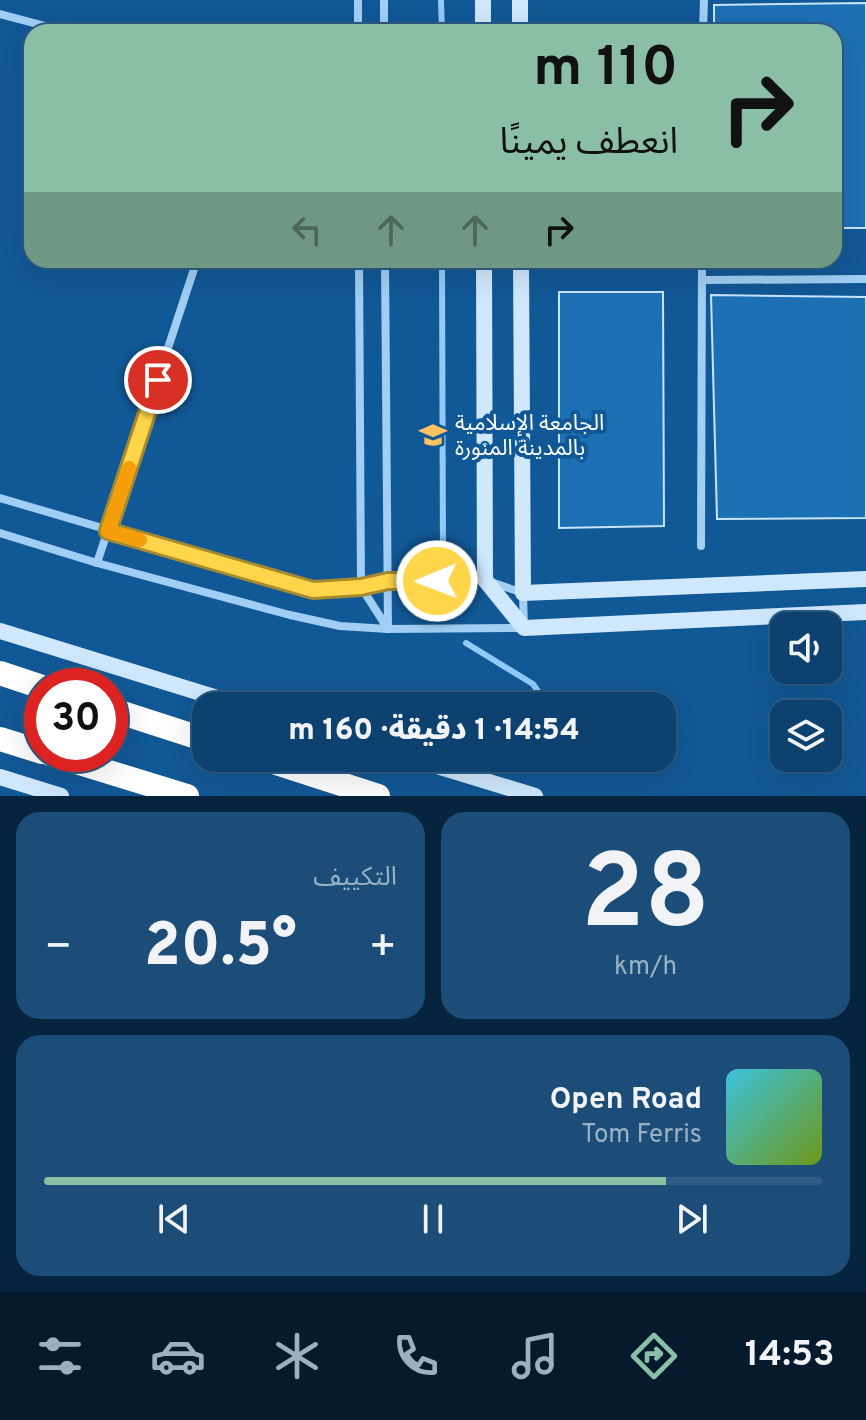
<!DOCTYPE html>
<html lang="ar">
<head>
<meta charset="utf-8">
<style>
	:root { --surface:#0d4270; --page:#1b4d78; --text:#f1f3f6; --muted:#9ab0c3; --line:#2d5b83; --accent:#8abfa5 }
	body { margin:0; font-family:Overpass,"Noto Sans Arabic",sans-serif; background:var(--page); color:var(--text); direction:rtl; height:100vh; display:flex; flex-direction:column; font-size:30px; white-space:nowrap }
	* { box-sizing:border-box; margin:0 }
	p { font-size:26px; color:var(--muted) }
	.icon { flex:none; width:44px; height:44px; fill:none; stroke:currentColor; stroke-width:2; stroke-linecap:round; stroke-linejoin:round }
	.map { position:relative; height:796px; overflow:hidden; direction:ltr }
	.sheet { display:flex; flex-direction:column; gap:16px; padding:16px; background:#07243e; flex:1 }
	.sheet>* { flex:none }
	.guide { position:absolute; left:24px; top:24px; width:818px; height:244px; border-radius:24px; box-shadow:0 8px 32px #0002,0 0 0 2px var(--line); direction:rtl; background:#8abfa5; color:#111; overflow:hidden }
	.fabs { position:absolute; left:770px; top:612px; display:grid; gap:16px }
	.fabs a { display:grid; place-items:center; width:72px; height:72px; border-radius:16px; background:var(--surface); box-shadow:0 8px 32px #0002,0 0 0 2px var(--line); font-size:40px }
	.speed { position:absolute; left:24px; top:668px; display:flex; gap:16px; font-size:40px; font-weight:700; text-align:center }
	.speed>* { display:grid; place-content:center; width:104px; height:104px; border-radius:50%; background:var(--surface); box-shadow:0 8px 32px #0002,0 0 0 2px var(--line); line-height:1 }
	.speed .limit { border:12px solid #d22; background:#fff; color:#111 }
	.pin { position:absolute; display:grid; place-items:center; width:68px; height:68px; color:#fff; margin:-34px; border:4px solid #fff; border-radius:50%; box-shadow:0 2px 8px #0007 }
	.me { position:absolute; width:88px; margin:-44px; rotate:269deg; stroke-linejoin:round; filter:drop-shadow(0 0 6px #0008) }
	.turn { display:flex; align-items:center; gap:28px; height:168px; padding:0 32px; font-size:36px }
	.turn .icon { width:104px; height:104px; stroke-width:2.5 }
	.turn b { display:block; font-size:56px; line-height:68px }
	.lanes { display:flex; align-items:center; height:76px; padding:0 32px; background:#0003; justify-content:center; gap:40px; direction:ltr }
	.lanes .off { opacity:.35 }
	.big { font-size:60px; font-weight:800; line-height:1.1 }
	.sheet .tile { flex:1; display:flex; flex-direction:column; justify-content:center; gap:12px; min-width:0; padding:0 28px; border-radius:24px; background:var(--page) }
	.sheet .dial { align-items:center; gap:0 }
	.dial b { font-size:104px; line-height:1 }
	.song { display:flex; align-items:center; gap:24px }
	.cover { width:96px; height:96px; border-radius:12px; background:linear-gradient(135deg,hsl(190 70% 55%),hsl(80 70% 35%)) }
	.played { height:8px; border-radius:4px; background:linear-gradient(90deg,var(--accent) 80%,var(--line) 80%) }
	.keys { display:flex; justify-content:space-around; direction:ltr }
	.heat { display:flex; justify-content:space-between; align-items:center; font-size:44px; direction:ltr }
	.sheet .tiles { flex:1; display:grid; gap:16px; grid-template-columns:1fr 1fr }
	.tile:last-child { grid-column:span 2 }
	.trip { position:absolute; left:192px; top:692px; width:484px; height:80px; border-radius:24px; background:var(--surface); box-shadow:0 8px 32px #0002,0 0 0 2px var(--line); font-weight:800; line-height:80px; text-align:center; direction:rtl }
	.tab-bar { display:flex; height:128px; justify-content:space-around; align-items:center; background:#051a2d; color:var(--muted) }
	.tab-bar .icon { width:56px; height:56px }
	.tab-bar .current { color:var(--accent) }
	.tab-bar b { font-size:36px; color:var(--text) }
	.map>svg:first-child { display:block }
	.lines { fill:none; stroke-linecap:round; stroke-linejoin:round }
	.stream { stroke:#91caf7; stroke-width:6 }
	.building { fill:#1e70b5; stroke:#c8e5fe; stroke-width:2 }
	.street { stroke:#a0cef4; stroke-width:8 }
	.secondary { stroke:#cfe8fd; stroke-width:16 }
	.highway { stroke:#fff; stroke-width:24 }
	.route-casing { stroke:#a68a30; stroke-width:20 }
	.route { stroke:#ffd54a; stroke-width:14 }
	.slow { stroke:#f59e0b; stroke-width:14 }
	.labels { text-anchor:middle; stroke-width:8; stroke-linejoin:round; paint-order:stroke }
	.poi-label { font-size:22px; fill:#fff; stroke:#115896; text-anchor:start }
</style>
</head>
<body>
<div class="map">
<svg width="866" height="796" viewBox="0 0 866 796">
	<rect width="100%" height="100%" fill="#115896"/>
	<g class="lines">
		<!-- stream -->
		<g class="stream">
			<path d="M441 0 442 32"/>
			<path d="M442 260 443 559"/>
			<path d="M466 643 533 684 548 706"/>
		</g>
	</g>
	<!-- building -->
	<g class="building">
		<path d="M866 3V228H834V32H714V5Z"/>
		<path d="M559 292H663L664 526 559 528Z"/>
		<path d="M711 295 866 297V518L717 519Z"/>
	</g>
	<g class="lines">
		<!-- street -->
		<g class="street">
			<path d="M358 0V32"/>
			<path d="M384 0V32"/>
			<path d="M0 14 68 32"/>
			<path d="M703 32 704 0"/>
			<path d="M359 260 361 587 388 629 385 260"/>
			<path d="M702 280 866 279"/>
			<path d="M0 498 313 590 361 587 388 581 485 580 523 593 524 628 388 629 340 626 290 615 97 563 0 533"/>
			<path d="M701 546 702 260"/>
			<path d="M97 563 197 260"/>
		</g>
		<!-- secondary -->
		<g class="secondary">
			<path d="M483 0V32"/>
			<path d="M520 0V32"/>
			<path d="M484 260 485 580 524 628 866 612"/>
			<path d="M521 260 523 593 866 579"/>
			<path d="M0 631 243 706"/>
			<path d="M411 758 535 796"/>
			<path d="M0 777 61 796"/>
		</g>
		<!-- highway -->
		<g class="highway">
			<path d="M0 673 42 687"/>
			<path d="M110 709 206 740"/>
			<path d="M0 739 42 752"/>
			<path d="M50 754 187 796"/>
			<path d="M261 758 378 796"/>
		</g>
	</g>
	<g class="lines">
		<!-- route casing -->
		<g class="route-casing">
			<path id="route" d="M158 380 108 531 313 590 361 587 388 581H437"/>
		</g>
		<!-- route -->
		<use href="#route" class="route"/>
		<!-- slow -->
		<path class="slow" d="M129 468 108 531 140 540"/>
	</g>
	<!-- icons -->
	<defs>
		<g id="university-bare" transform="scale(2.16)"><path d="M0-5L7-2L0 1L-7-2ZM-4 1L0 2.5L4 1V4Q0 6-4 4Z" fill="#ffc362" stroke="#115896" stroke-width="2.5" paint-order="stroke"/></g>
	</defs>
	<g fill-rule="evenodd">
		<use href="#university-bare" x="433" y="435"/>
	</g>
	<g class="labels">
		<!-- poi labels -->
		<g class="poi-label">
			<text x="455" y="430">الجامعة الإسلامية<tspan x="455" dy="25">بالمدينة المنورة</tspan></text>
		</g>
	</g>
</svg>
<div class="fabs">
<a><svg class="icon" aria-label="sound" viewBox="0 0 24 24"><path d="M4 9h4l5-4v14l-5-4H4zM17 9q2 3 0 6"/></svg></a>
<a><svg class="icon" aria-label="layers" viewBox="0 0 24 24"><path d="M12 4l9 5-9 5-9-5zM3 14l9 5 9-5"/></svg></a>
</div>
<div class="speed"><div class="limit">30</div></div>
<div class="pin" style="left:158px;top:380px;background:#d93025"><svg class="icon" aria-label="arrive" viewBox="0 0 24 24"><path d="M6 21V4h12l-3 4 3 4H6"/></svg></div>
<svg class="me" style="left:437px;top:581px" viewBox="-20 -20 40 40"><circle r="17" fill="#ffd54a" stroke="#fff" stroke-width="3"/><path d="M0-11L8 9 0 5-8 9z" fill="#fff"/></svg>
<div class="trip">14:54 · 1 دقيقة · 160 m</div>
<div class="guide">
<div class="turn"><svg class="icon" aria-label="right" viewBox="0 0 24 24"><path d="M7 20v-9h11M14 6l5 5-5 5"/></svg><div><b>110 m</b>انعطف يمينًا</div></div>
<div class="lanes"><svg class="icon off" aria-label="left" viewBox="0 0 24 24"><path d="M17 20v-9H6M10 6l-5 5 5 5"/></svg><svg class="icon off" aria-label="ahead" viewBox="0 0 24 24"><path d="M12 20V5M6 11l6-6 6 6"/></svg><svg class="icon off" aria-label="ahead" viewBox="0 0 24 24"><path d="M12 20V5M6 11l6-6 6 6"/></svg><svg class="icon" aria-label="right" viewBox="0 0 24 24"><path d="M7 20v-9h11M14 6l5 5-5 5"/></svg></div>
</div>
</div>
<section class="sheet">
<div class="tiles">
<div class="tile dial"><b>28</b><p>km/h</p></div>
<div class="tile"><p>التكييف</p>
<div class="heat"><a>−</a><b class="big">20.5°</b><a>+</a></div>
</div>
<div class="tile">
<div class="song"><i class="cover"></i><div><b>Open Road</b><p>Tom Ferris</p></div></div>
<div class="played"></div>
<div class="keys"><svg class="icon" aria-label="previous" viewBox="0 0 24 24"><path d="M18 5L8 12l10 7zM5 5v14"/></svg><svg class="icon" aria-label="pause" viewBox="0 0 24 24"><path d="M8 5v14M16 5v14"/></svg><svg class="icon" aria-label="next" viewBox="0 0 24 24"><path d="M6 5l10 7-10 7zM19 5v14"/></svg></div>
</div>
</div>
</section>
<nav class="tab-bar">
<b>14:53</b>
<svg class="icon current" aria-label="directions" viewBox="0 0 24 24"><path d="M12 3l9 9-9 9-9-9zM9 14v-3h6M13 9l2 2-2 2"/></svg>
<svg class="icon" aria-label="music" viewBox="0 0 24 24"><path d="M9 18V5l10-2v13"/><circle cx="6" cy="18" r="3"/><circle cx="16" cy="16" r="3"/></svg>
<svg class="icon" aria-label="phone" viewBox="0 0 24 24"><path d="M5 4h4l2 5-3 2q2 4 5 5l2-3 5 2v4C11 20 4 13 5 4z"/></svg>
<svg class="icon" aria-label="climate" viewBox="0 0 24 24"><path d="M12 3v18M4 7l16 10M4 17L20 7"/></svg>
<svg class="icon" aria-label="car" viewBox="0 0 24 24"><path d="M5 17H2v-5l4-1 3-4h7l3 4 3 1v5h-3M9 17h6M6 11h13"/><circle cx="7" cy="17" r="2"/><circle cx="17" cy="17" r="2"/></svg>
<svg class="icon" aria-label="filters" viewBox="0 0 24 24"><path d="M4 7h16M4 17h16"/><circle cx="9" cy="7" r="2"/><circle cx="15" cy="17" r="2"/></svg>
</nav>
</body>
</html>
